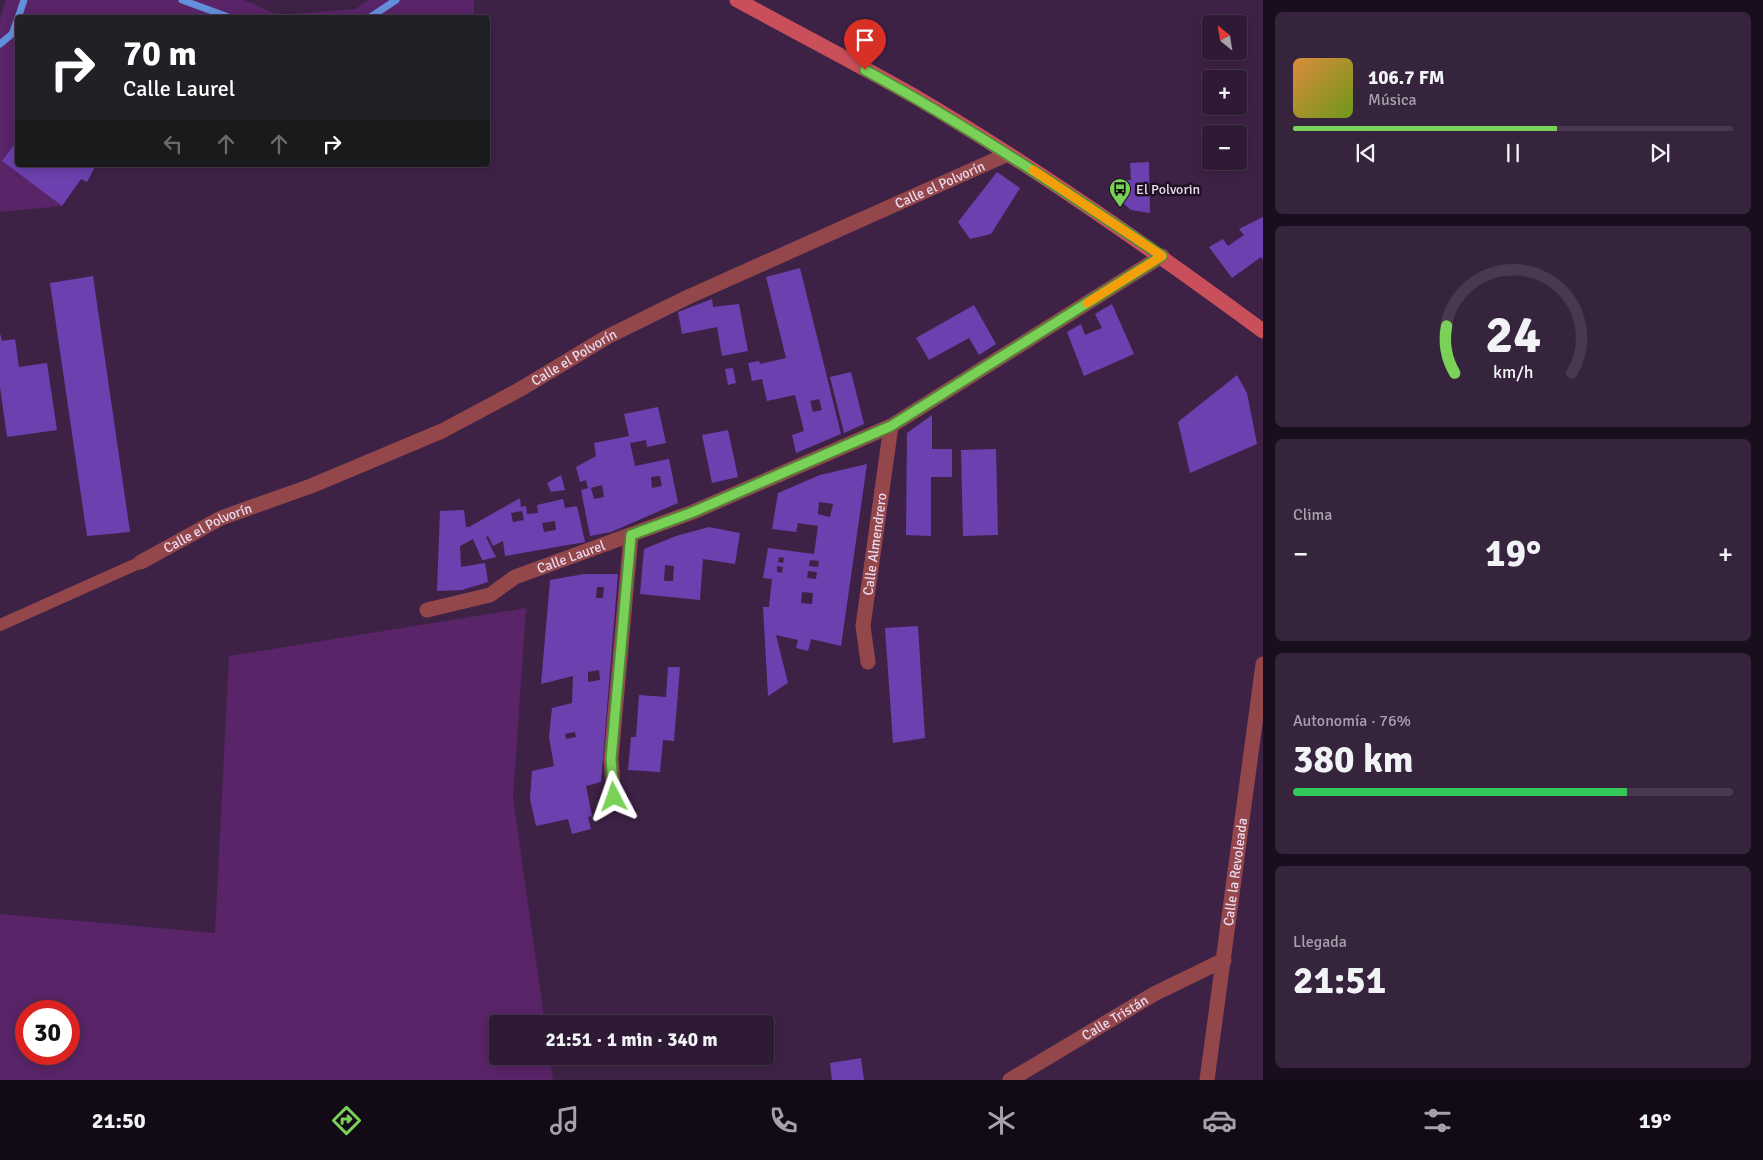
<!DOCTYPE html>
<html lang="es">
<head>
<meta charset="utf-8">
<style>
	:root { --surface:#2e1a34; --page:#36233c; --text:#f1f3f6; --muted:#a7a1ac; --line:#49384f; --accent:#7ad157 }
	body { margin:0; font-family:Signika,sans-serif; background:var(--page); color:var(--text); height:100vh; display:flex; flex-direction:column; font-size:19px; white-space:nowrap }
	* { box-sizing:border-box; margin:0 }
	p { font-size:16px; color:var(--muted) }
	.icon { flex:none; width:28px; height:28px; fill:none; stroke:currentColor; stroke-width:2; stroke-linecap:round; stroke-linejoin:round }
	.map { position:relative; flex:1; overflow:hidden }
	.details { display:flex; flex-direction:column; gap:12px; padding:12px; background:#190e1d; width:500px }
	.details>* { flex:none }
	.banner { position:absolute; left:15px; top:15px; width:475px; height:152px; border-radius:5px; box-shadow:0 2px 12px #0003,0 0 0 1px var(--line); background:#202124; color:#fff; overflow:hidden }
	.needle { width:32px; rotate:330deg }
	.controls { position:absolute; left:1202px; top:15px; display:grid; gap:10px }
	.controls a { display:grid; place-items:center; width:45px; height:45px; border-radius:5px; background:var(--surface); box-shadow:0 2px 12px #0003,0 0 0 1px var(--line); font-size:25px }
	.speed { position:absolute; left:15px; top:1000px; display:flex; gap:10px; font-size:25px; font-weight:700; text-align:center }
	.speed>* { display:grid; place-content:center; width:65px; height:65px; border-radius:50%; background:var(--surface); box-shadow:0 2px 12px #0003,0 0 0 1px var(--line); line-height:1 }
	.speed .limit { border:8px solid #d22; background:#fff; color:#111 }
	.pin { position:absolute; display:grid; place-items:center; width:42px; height:42px; color:#fff; margin:-51px -21px; border-radius:50% 50% 50% 0; rotate:-45deg; box-shadow:0 0 5px #0007 }
	.pin .icon { rotate:45deg }
	.me { position:absolute; width:55px; margin:-28px; rotate:356deg; stroke-linejoin:round; filter:drop-shadow(0 0 4px #0008) }
	.turn { display:flex; align-items:center; gap:18px; height:105px; padding:0 25px; font-size:22px }
	.turn .icon { width:65px; height:65px; stroke-width:2.5 }
	.turn b { display:block; font-size:35px; line-height:42px }
	.lanes { display:flex; align-items:center; height:48px; padding:0 25px; background:#0003; justify-content:center; gap:25px; direction:ltr }
	.lanes .off { opacity:.35 }
	.big { font-size:38px; font-weight:800; line-height:1.1 }
	.details .tile { flex:1; display:flex; flex-direction:column; justify-content:center; gap:8px; min-width:0; padding:0 18px; border-radius:8px; background:var(--page) }
	.details .dial { align-items:center; gap:0 }
	.dial svg { height:130px; overflow:visible; fill:none; stroke:var(--line); stroke-width:7; stroke-linecap:round; text-anchor:middle }
	.dial text { fill:var(--text); stroke:none }
	.song { display:flex; align-items:center; gap:15px }
	.cover { width:60px; height:60px; border-radius:8px; background:linear-gradient(135deg,hsl(30 70% 55%),hsl(80 70% 35%)) }
	.played { height:5px; border-radius:2px; background:linear-gradient(90deg,var(--accent) 60%,var(--line) 60%) }
	.keys { display:flex; justify-content:space-around; direction:ltr }
	.heat { display:flex; justify-content:space-between; align-items:center; font-size:28px; direction:ltr }
	.charge { height:8px; border-radius:4px; background:linear-gradient(90deg,#34c759 76%,var(--line) 0) }
	.trip { position:absolute; left:489px; top:1015px; width:285px; height:50px; border-radius:5px; background:var(--surface); box-shadow:0 2px 12px #0003,0 0 0 1px var(--line); font-weight:800; line-height:50px; text-align:center }
	.tab-bar { display:flex; height:80px; justify-content:space-around; align-items:center; background:#120a15; color:var(--muted) }
	.tab-bar .icon { width:35px; height:35px }
	.tab-bar .selected { color:var(--accent) }
	.tab-bar b { font-size:22px; color:var(--text) }
	main { display:flex; flex:1; min-height:0 }
	.map>svg:first-child { display:block }
	.green { fill:#592468; fill-rule:evenodd }
	.lines { fill:none; stroke-linecap:round; stroke-linejoin:round }
	.stream { stroke:#6390dc; stroke-width:7 }
	.building { fill:#6c40af; fill-rule:evenodd }
	.lane { stroke:#93474b; stroke-width:12 }
	.street { stroke:#93474b; stroke-width:15 }
	.secondary { stroke:#c94f5a; stroke-width:15 }
	.route-casing { stroke:#4f8839; stroke-width:12 }
	.route { stroke:#7ad157; stroke-width:9 }
	.slow { stroke:#f59e0b; stroke-width:9 }
	.labels { text-anchor:middle; stroke-width:5; stroke-linejoin:round; paint-order:stroke }
	.street-label { font-size:14px; fill:#e9d8ef; stroke:#1e1122 }
	.poi-label { font-size:14px; fill:#e9d8ef; stroke:#1e1122; text-anchor:start }
</style>
</head>
<body>
<main>
<div class="map">
<svg width="1263" height="1080" viewBox="0 0 1263 1080">
	<rect width="100%" height="100%" fill="#3e2246"/>
	<!-- green -->
	<g class="green">
		<path d="M6 0H244L278 15 355 9 369 0H474V14L468 18H18L17 139 2 161 62 206 0 212V19Z"/>
		<path d="M526 608 513 798 545 1024H498V1056H550L553 1080H0V914L215 933 229 656ZM26 1011H69V1054H26Z"/>
	</g>
	<g class="lines">
		<!-- stream -->
		<g class="stream">
			<path d="M182 0 231 18"/>
			<path d="M18 18 24 0"/>
			<path d="M369 18 396 0"/>
			<path d="M0 44 12 34 18 18"/>
		</g>
	</g>
	<!-- building -->
	<g class="building">
		<path d="M18 139V165H96L87 182 81 179 62 206 2 161Z"/>
		<path d="M1149 162 1150 213 1131 210 1117 198 1116 180H1131L1130 163Z"/>
		<path d="M997 172 1020 188 991 234 970 239 958 222Z"/>
		<path d="M1263 217V261L1261 257 1232 278 1209 247 1223 239 1228 246 1244 235 1239 229Z"/>
		<path d="M800 268 841 434 796 453 792 435 804 431 795 395 767 401 762 379 752 381 748 363 759 361 760 364 786 358 766 277ZM819 399 822 410 813 412 810 401Z"/>
		<path d="M93 276 130 532 87 536 50 283Z"/>
		<path d="M712 299 713 307 739 304 748 351 722 356 717 327 682 334 678 312Z"/>
		<path d="M1112 304 1134 354 1084 376 1067 332 1081 324 1085 335 1102 328 1095 314Z"/>
		<path d="M974 305 996 344 979 355 969 338 929 360 916 338Z"/>
		<path d="M0 333 2 341 15 339 19 367 47 363 57 430 7 437 0 387Z"/>
		<path d="M733 368 736 383 728 385 725 369Z"/>
		<path d="M851 372 864 424 844 433 830 377Z"/>
		<path d="M1237 375 1247 393 1257 444 1190 473 1178 422Z"/>
		<path d="M658 407 666 443 647 447 646 440 630 443 635 466 669 459 678 503 611 532 590 536 581 490 588 488 586 480 580 482 576 467 596 456 594 443 629 436 624 414ZM660 476 662 486 652 488 651 477ZM602 485 604 497 594 499 591 488Z"/>
		<path d="M932 415V449H952V477H931V536L906 535 907 433Z"/>
		<path d="M728 430 738 477 712 483 702 435Z"/>
		<path d="M996 449 998 535 963 536 961 450Z"/>
		<path d="M867 464 841 646 811 639 808 651 796 648 798 640 776 635 788 683 768 696 763 607H769L772 579 763 578 768 548 814 554 818 526 798 523 796 532 772 529 778 493 820 475ZM819 502 833 504 830 517 818 514ZM779 557 784 558 783 563 778 562ZM810 560 819 561 818 567 809 566ZM777 566 783 567 782 573 777 572ZM808 571 817 572 816 579 807 578ZM802 592 813 593 812 604 801 603Z"/>
		<path d="M561 475 565 490 551 492 547 483Z"/>
		<path d="M520 498 521 507 526 506 527 514 538 513 537 505 563 499 565 508 577 506 585 542 505 556 503 541 493 546 488 536 486 537 496 557 484 560H482L473 539 460 546 461 567 485 563 488 582 462 590 437 591 440 511 464 510 466 527H469ZM522 511 524 520 513 522 511 513ZM555 521 556 530 544 532 542 523Z"/>
		<path d="M709 527 740 533 735 564 703 559 700 600 640 594 644 549 676 536ZM665 565 674 566 673 581H664Z"/>
		<path d="M584 574H618L601 782 586 786 592 816 588 817 591 829 572 834 568 819 536 826 530 799 532 771 554 766 549 737 552 708 572 703 573 676 541 684 550 580ZM597 587H604L603 598H596ZM599 670 600 680 588 682V672ZM575 732 576 737 566 739 565 734Z"/>
		<path d="M918 626 925 738 893 743 885 628Z"/>
		<path d="M668 667H680L674 741 663 740 660 772 628 770 631 737H636L639 695 666 697Z"/>
		<path d="M861 1058 864 1080H832L830 1063Z"/>
	</g>
	<g class="lines">
		<!-- lane -->
		<path class="lane" d="M0 625 141 562"/>
		<!-- street -->
		<g class="street">
			<path id="s1" d="M141 562 221 518 311 486 442 431 519 390 607 337 688 297 1008 154"/>
			<path id="s2" d="M427 610 490 595 515 577 693 512 891 426 1162 256"/>
			<path id="s3" d="M868 662 863 626 891 426"/>
			<path d="M614 797 611 759 631 535"/>
			<path id="s4" d="M1010 1080 1154 994 1224 960"/>
			<path id="s5" d="M1207 1080 1263 664"/>
		</g>
		<!-- secondary -->
		<path class="secondary" d="M737 0C796 32 856 63 914 96 1035 167 1150 248 1263 331"/>
	</g>
	<g class="lines">
		<!-- route casing -->
		<g class="route-casing">
			<path id="route" d="M614 797 611 759 631 535 693 512 891 426 1162 256C1065 191 968 126 865 70"/>
		</g>
		<!-- route -->
		<use href="#route" class="route"/>
		<!-- slow -->
		<path class="slow" d="M1033 170 1162 256 1087 303"/>
	</g>
	<!-- icons -->
	<defs>
		<g id="bus-pin" transform="scale(1.125)"><path d="M0 17L-7.5 6A9.5 9.5 0 1 1 7.5 6Z" fill="#7ad157" stroke="#1e1122"/><path d="M-5-6H5V4H4V6H2V4H-2V6H-4V4H-5ZM-3.5-4V0h7V-4ZM-3.5 1.2v1.5H-2V1.2ZM2 1.2v1.5H3.5V1.2Z" fill="#111"/></g>
	</defs>
	<g fill-rule="evenodd">
		<use href="#bus-pin" x="1120" y="189"/>
	</g>
	<g class="labels">
		<!-- street labels -->
		<g class="street-label">
			<text dy="5" stroke="none"><textPath href="#s1" startOffset="885">Calle el Polvorín</textPath></text>
			<text dy="5" stroke="none"><textPath href="#s1" startOffset="480">Calle el Polvorín</textPath></text>
			<text dy="5" stroke="none"><textPath href="#s1" startOffset="75">Calle el Polvorín</textPath></text>
			<text dy="5" stroke="none"><textPath href="#s3" startOffset="119">Calle Almendrero</textPath></text>
			<text dy="5" stroke="none"><textPath href="#s2" startOffset="155">Calle Laurel</textPath></text>
			<text dy="5" stroke="none"><textPath href="#s5" startOffset="210">Calle la Revoleada</textPath></text>
			<text dy="5" stroke="none"><textPath href="#s4" startOffset="122">Calle Tristán</textPath></text>
		</g>
		<!-- poi labels -->
		<g class="poi-label">
			<text x="1136" y="194">El Polvorin</text>
		</g>
	</g>
</svg>
<div class="controls">
<a><svg class="needle" viewBox="-14 -14 28 28"><path d="M0-13l5 13h-10z" fill="#e53935"/><path d="M0 13l5-13h-10z" fill="#a7a1ac"/></svg></a>
<a>+</a>
<a>−</a>
</div>
<div class="speed"><div class="limit">30</div></div>
<div class="pin" style="left:865px;top:70px;background:#d93025"><svg class="icon" aria-label="arrive" viewBox="0 0 24 24"><path d="M6 21V4h12l-3 4 3 4H6"/></svg></div>
<svg class="me" style="left:614px;top:797px" viewBox="-20 -20 40 40"><path d="M0-17L14 15 0 8-14 15z" fill="#7ad157" stroke="#fff" stroke-width="4"/></svg>
<div class="trip">21:51 · 1 min · 340 m</div>
<div class="banner">
<div class="turn"><svg class="icon" aria-label="right" viewBox="0 0 24 24"><path d="M7 20v-9h11M14 6l5 5-5 5"/></svg><div><b>70 m</b>Calle Laurel</div></div>
<div class="lanes"><svg class="icon off" aria-label="left" viewBox="0 0 24 24"><path d="M17 20v-9H6M10 6l-5 5 5 5"/></svg><svg class="icon off" aria-label="ahead" viewBox="0 0 24 24"><path d="M12 20V5M6 11l6-6 6 6"/></svg><svg class="icon off" aria-label="ahead" viewBox="0 0 24 24"><path d="M12 20V5M6 11l6-6 6 6"/></svg><svg class="icon" aria-label="right" viewBox="0 0 24 24"><path d="M7 20v-9h11M14 6l5 5-5 5"/></svg></div>
</div>
</div>
<section class="details">
<div class="tile">
<div class="song"><i class="cover"></i><div><b>106.7 FM</b><p>Música</p></div></div>
<div class="played"></div>
<div class="keys"><svg class="icon" aria-label="previous" viewBox="0 0 24 24"><path d="M18 5L8 12l10 7zM5 5v14"/></svg><svg class="icon" aria-label="pause" viewBox="0 0 24 24"><path d="M8 5v14M16 5v14"/></svg><svg class="icon" aria-label="next" viewBox="0 0 24 24"><path d="M6 5l10 7-10 7zM19 5v14"/></svg></div>
</div>
<div class="tile dial"><svg viewBox="0 0 100 80">
<path d="M14 69A42 42 0 1 1 86 69"/>
<path d="M14 69A42 42 0 0 1 9 40" stroke="#7ad157"/>
<text x="50" y="56" font-size="32" font-weight="700">24</text>
<text x="50" y="72" font-size="11">km/h</text>
</svg></div>
<div class="tile"><p>Clima</p>
<div class="heat"><a>−</a><b class="big">19°</b><a>+</a></div>
</div>
<div class="tile"><p>Autonomía · 76%</p><b class="big">380 km</b><div class="charge"></div></div>
<div class="tile"><p>Llegada</p><b class="big">21:51</b></div>
</section>
</main>
<nav class="tab-bar">
<b>21:50</b>
<svg class="icon selected" aria-label="directions" viewBox="0 0 24 24"><path d="M12 3l9 9-9 9-9-9zM9 14v-3h6M13 9l2 2-2 2"/></svg>
<svg class="icon" aria-label="music" viewBox="0 0 24 24"><path d="M9 18V5l10-2v13"/><circle cx="6" cy="18" r="3"/><circle cx="16" cy="16" r="3"/></svg>
<svg class="icon" aria-label="phone" viewBox="0 0 24 24"><path d="M5 4h4l2 5-3 2q2 4 5 5l2-3 5 2v4C11 20 4 13 5 4z"/></svg>
<svg class="icon" aria-label="climate" viewBox="0 0 24 24"><path d="M12 3v18M4 7l16 10M4 17L20 7"/></svg>
<svg class="icon" aria-label="car" viewBox="0 0 24 24"><path d="M5 17H2v-5l4-1 3-4h7l3 4 3 1v5h-3M9 17h6M6 11h13"/><circle cx="7" cy="17" r="2"/><circle cx="17" cy="17" r="2"/></svg>
<svg class="icon" aria-label="filters" viewBox="0 0 24 24"><path d="M4 7h16M4 17h16"/><circle cx="9" cy="7" r="2"/><circle cx="15" cy="17" r="2"/></svg>
<b>19°</b>
</nav>
</body>
</html>
